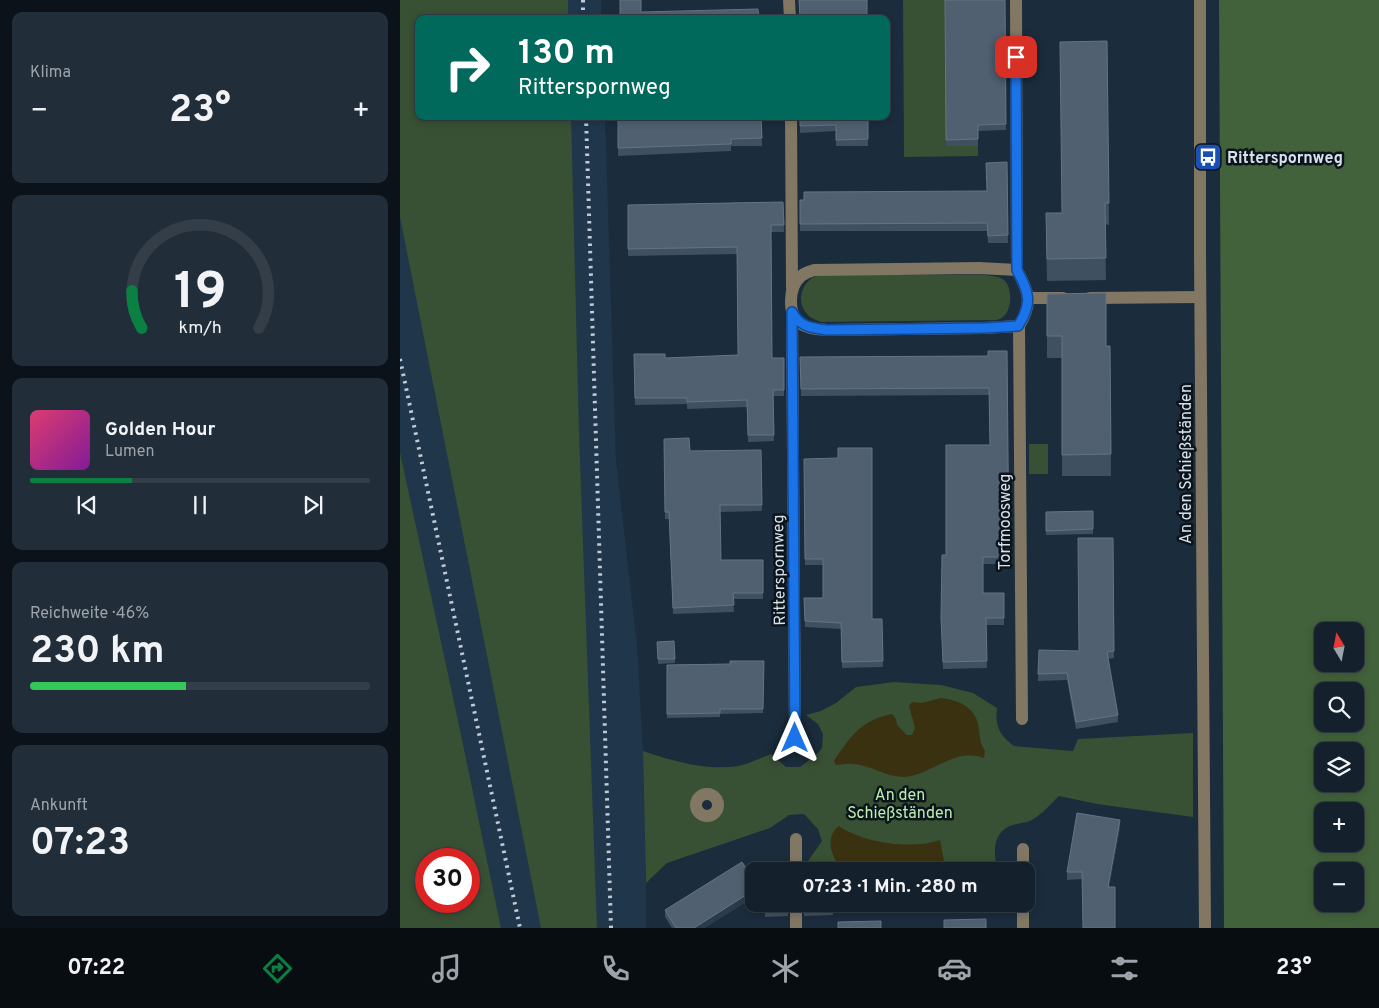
<!DOCTYPE html>
<html lang="de">
<head>
<meta charset="utf-8">
<style>
	:root { --surface:#14212d; --page:#212e39; --text:#f1f3f6; --muted:#9da3aa; --line:#333e49; --accent:#0b8043 }
	body { margin:0; font-family:Overpass,sans-serif; background:var(--page); color:var(--text); height:100vh; display:flex; flex-direction:column; font-size:19px; white-space:nowrap }
	* { box-sizing:border-box; margin:0 }
	p { font-size:16px; color:var(--muted) }
	.icon { flex:none; width:28px; height:28px; fill:none; stroke:currentColor; stroke-width:2; stroke-linecap:round; stroke-linejoin:round }
	.map { position:relative; flex:1; overflow:hidden }
	.panel { display:flex; flex-direction:column; gap:12px; padding:12px; background:#0b1219; width:400px }
	.panel>* { flex:none }
	.banner { position:absolute; left:15px; top:15px; width:475px; height:105px; border-radius:10px; box-shadow:0 2px 8px #0003,0 0 0 1px var(--line); background:#00695c; color:#fff; overflow:hidden }
	.needle { width:32px; rotate:350deg }
	.controls { position:absolute; left:914px; top:622px; display:grid; gap:10px }
	.controls a { display:grid; place-items:center; width:50px; height:50px; border-radius:10px; background:var(--surface); box-shadow:0 2px 8px #0003,0 0 0 1px var(--line); font-size:25px }
	.speed { position:absolute; left:15px; top:848px; display:flex; gap:10px; font-size:25px; font-weight:700; text-align:center }
	.speed>* { display:grid; place-content:center; width:65px; height:65px; border-radius:50%; background:var(--surface); box-shadow:0 2px 8px #0003,0 0 0 1px var(--line); line-height:1 }
	.speed .limit { border:8px solid #d22; background:#fff; color:#111 }
	.pin { position:absolute; display:grid; place-items:center; width:42px; height:42px; color:#fff; margin:-21px; border-radius:10px; box-shadow:0 2px 8px #0006 }
	.me { position:absolute; width:55px; margin:-28px; rotate:0deg; stroke-linejoin:round; filter:drop-shadow(0 0 4px #0008) }
	.turn { display:flex; align-items:center; gap:18px; height:105px; padding:0 20px; font-size:22px }
	.turn .icon { width:65px; height:65px; stroke-width:2.5 }
	.turn b { display:block; font-size:35px; line-height:42px }
	.big { font-size:38px; font-weight:700; line-height:1.1 }
	.panel .widget { flex:1; display:flex; flex-direction:column; justify-content:center; gap:8px; min-width:0; padding:0 18px; border-radius:10px; background:var(--page) }
	.panel .dial { align-items:center; gap:0 }
	.dial svg { height:130px; overflow:visible; fill:none; stroke:var(--line); stroke-width:7; stroke-linecap:round; text-anchor:middle }
	.dial text { fill:var(--text); stroke:none }
	.song { display:flex; align-items:center; gap:15px }
	.cover { width:60px; height:60px; border-radius:8px; background:linear-gradient(135deg,hsl(340 70% 55%),hsl(290 70% 35%)) }
	.played { height:5px; border-radius:2px; background:linear-gradient(90deg,var(--accent) 30%,var(--line) 30%) }
	.keys { display:flex; justify-content:space-around; direction:ltr }
	.heat { display:flex; justify-content:space-between; align-items:center; font-size:28px; direction:ltr }
	.charge { height:8px; border-radius:4px; background:linear-gradient(90deg,#34c759 46%,var(--line) 0) }
	.trip { position:absolute; left:345px; top:862px; width:290px; height:50px; border-radius:10px; background:var(--surface); box-shadow:0 2px 8px #0003,0 0 0 1px var(--line); font-weight:700; line-height:50px; text-align:center }
	.dock { display:flex; height:80px; justify-content:space-around; align-items:center; background:#080d12; color:var(--muted) }
	.dock .icon { width:35px; height:35px }
	.dock .on { color:var(--accent) }
	.dock b { font-size:22px; color:var(--text) }
	main { display:flex; flex:1; min-height:0 }
	.map>svg:first-child { display:block }
	.built { fill:#1f364b }
	.green { fill:#385033; fill-rule:evenodd }
	.forest { fill:#42623b; fill-rule:evenodd }
	.sand { fill:#3a3111 }
	.lines { fill:none; stroke-linecap:round; stroke-linejoin:round }
	.minor { stroke:#817763; stroke-width:12 }
	.rail { stroke:#bfcad6; stroke-width:4; stroke-dasharray:2.5 5; stroke-linecap:butt }
	.wall { fill:#3f5161 }
	.shaded-wall { fill:#2a3c4c }
	.building { fill:#506070; stroke:#657484 }
	.route-casing { stroke:#114b97; stroke-width:12 }
	.route { stroke:#1a73e8; stroke-width:9 }
	.labels { text-anchor:middle; stroke-width:5; stroke-linejoin:round; paint-order:stroke }
	.poi-label { font-size:16px; font-weight:bold; fill:#d6e1ec; stroke:#0c141b; text-anchor:start }
	.street-label { font-size:16px; fill:#d6e1ec; stroke:#0c141b }
	.park-label { font-size:16px; fill:#baefaf; stroke:#0c141b }
</style>
</head>
<body>
<main>
<section class="panel">
<div class="widget"><p>Klima</p>
<div class="heat"><a>−</a><b class="big">23°</b><a>+</a></div>
</div>
<div class="widget dial"><svg viewBox="0 0 100 80">
<path d="M14 69A42 42 0 1 1 86 69"/>
<path d="M14 69A42 42 0 0 1 8 46" stroke="#0b8043"/>
<text x="50" y="56" font-size="32" font-weight="700">19</text>
<text x="50" y="72" font-size="11">km/h</text>
</svg></div>
<div class="widget">
<div class="song"><i class="cover"></i><div><b>Golden Hour</b><p>Lumen</p></div></div>
<div class="played"></div>
<div class="keys"><svg class="icon" aria-label="previous" viewBox="0 0 24 24"><path d="M18 5L8 12l10 7zM5 5v14"/></svg><svg class="icon" aria-label="pause" viewBox="0 0 24 24"><path d="M8 5v14M16 5v14"/></svg><svg class="icon" aria-label="next" viewBox="0 0 24 24"><path d="M6 5l10 7-10 7zM19 5v14"/></svg></div>
</div>
<div class="widget"><p>Reichweite · 46%</p><b class="big">230 km</b><div class="charge"></div></div>
<div class="widget"><p>Ankunft</p><b class="big">07:23</b></div>
</section>
<div class="map">
<svg width="979" height="928" viewBox="0 0 979 928">
	<rect width="100%" height="100%" fill="#1b2c3c"/>
	<!-- built -->
	<path class="built" d="M0 0H201V19H19V116H205L216 460 237 645 243 751 246 883V928H101L61 734 0 452Z"/>
	<!-- green -->
	<g class="green">
		<path d="M0 0H168V19H19V116H171L179 433 197 928H141L0 217Z"/>
		<path d="M503 0H578L546 146H578V156L504 157Z"/>
		<path d="M419 275H585C592 276 599 276 604 280 613 288 612 310 603 317 601 319 598 319 596 320L421 322C416 320 410 318 407 314 395 300 402 280 419 275Z"/>
		<rect x="629" y="444" width="19" height="30"/>
		<path d="M0 452 61 734 101 928H0ZM26 859H69V901H26Z"/>
		<path d="M494 682 541 685 573 693 597 708C595 726 599 735 614 746L673 751 678 739 793 733V817L697 804 659 796C651 804 642 814 632 820 627 823 619 823 613 825 592 831 593 854 598 871H407L406 864 422 841 418 829 404 814 389 815 370 828 267 863 246 883 243 751C273 761 306 771 338 766 349 764 360 758 371 754L386 767H400L417 754 422 748 423 734 418 724 406 715 421 711 436 703 456 687ZM305 794 315 797 318 804C316 813 312 816 304 816L296 809 297 799Z"/>
		<path d="M470 904H547C522 910 496 910 470 904Z"/>
	</g>
	<!-- forest -->
	<path class="forest" d="M819 0H979V928H824ZM922 631H955V664H922ZM922 691H955V724H922ZM922 751H955V784H922ZM922 811H955V844H922ZM955 871V904H922V871Z"/>
	<!-- sand -->
	<g class="sand">
		<path d="M541 698C557 700 574 706 578 724 580 734 579 742 585 751L584 758C558 747 535 771 511 776 490 781 472 764 451 764 447 763 441 765 436 765L434 761C450 737 461 720 492 714L496 719 497 725 507 735H512L515 728 509 706 512 702 522 703Z"/>
		<path d="M439 826C463 843 512 850 540 840L544 861 538 862 529 871H444C433 861 423 838 439 826Z"/>
	</g>
	<g class="lines">
		<!-- minor -->
		<g class="minor">
			<path d="M389 0 390 19"/>
			<path d="M616 0 617 270"/>
			<path d="M800 0V255L805 928"/>
			<path d="M391 116 392 288"/>
			<path d="M579 268 617 270C629 292 633 303 619 326L584 328 427 330C418 329 407 329 400 323 387 314 389 287 400 277 404 273 409 272 414 270Z"/>
			<path d="M629 298H663"/>
			<path d="M690 298 800 297"/>
			<path d="M392 312 395 738"/>
			<path d="M619 326 622 719"/>
			<circle cx="307" cy="805" r="11"/>
			<path d="M396 839V871"/>
			<path d="M623 849V871"/>
			<path d="M396 904V928"/>
			<path d="M623 904V928"/>
		</g>
		<!-- rail -->
		<g class="rail">
			<path d="M183 0V19"/>
			<path d="M186 116 211 928"/>
			<path d="M0 359 120 928"/>
		</g>
	</g>
	<!-- wall -->
	<g class="wall">
		<path d="M545 0H605L606 130 578 131V146H546Z"/>
		<path d="M707 41 709 225 705 224 706 280 647 281 646 235 662 213Z"/>
		<path d="M218 116H361L362 146H331V151L218 156Z"/>
		<path d="M400 116H468V146H436V131L400 133Z"/>
		<path d="M607 162 608 243H588L587 231H400V200L587 191Z"/>
		<path d="M383 202 384 232H371L372 358H384V396H373L374 441 348 442 347 407 287 409V404L235 405 234 354 265 358 338 355 337 254 228 256V205Z"/>
		<path d="M647 294 706 346H710L711 476H662V358H647Z"/>
		<path d="M607 351 609 564H583V593H604V625H586L587 668 543 669 541 618 546 555 590 445 589 395 401 396 400 357 588 356Z"/>
		<path d="M264 439 290 451 361 450 362 511 320 512 321 560H363V599H333L334 612 273 614 269 519H265Z"/>
		<path d="M404 459 472 619H482L483 667 442 668 441 629 405 627 404 598H423V565H405Z"/>
		<path d="M693 511V534L646 535V512Z"/>
		<path d="M713 538 714 658 708 659 718 715V722L676 729 667 680 638 681V674L679 651Z"/>
		<path d="M274 641 275 663 258 664 257 642Z"/>
		<path d="M364 661 363 713 320 714V717L267 718V665L330 664Z"/>
		<path d="M720 828 709 887 715 928 682 879 667 880V872Z"/>
		<path d="M354 897 304 928H272L265 917V910Z"/>
		<path d="M365 904H389L388 916 365 917Z"/>
		<path d="M403 904H433V915L404 916Z"/>
	</g>
	<!-- shaded-wall -->
	<g class="shaded-wall">
		<path d="M720 820V828L708 894V887Z"/>
		<path d="M354 890V897L304 928H294Z"/>
	</g>
	<!-- building -->
	<g class="building">
		<path d="M220 0H241V12L358 9 359 19H220Z"/>
		<path d="M399 0H467V19H400Z"/>
		<path d="M545 0H605L606 124 578 125V139L546 140Z"/>
		<path d="M707 41 709 203H705L706 258 647 259 646 213H662L660 42Z"/>
		<path d="M218 116H361L362 138 331 139V144L218 148Z"/>
		<path d="M400 116H468V139L436 140V125L400 126Z"/>
		<path d="M607 162 608 235 588 236 587 223 400 224V200H404V192L587 191 586 163Z"/>
		<path d="M383 202 384 225H371L372 358H384V390H373L374 435H348L347 400 287 402V398H235L234 354H265V358L338 355 337 247 228 249V205Z"/>
		<path d="M706 293V346H710L711 454 662 455V336H647V294Z"/>
		<path d="M588 351H607L609 557H583V593H604V618H586L587 661 543 662 541 618 542 555H546V445H590L589 388 401 389 400 357 588 356Z"/>
		<path d="M289 438 290 451 361 450 362 505H320L321 560H363V593H333L334 605 273 608 269 512H265L264 439Z"/>
		<path d="M438 448H472V619H482L483 661 442 662 441 623 405 621 404 598H423V559H405L404 459 438 458Z"/>
		<path d="M693 511V529L646 531V512Z"/>
		<path d="M678 538H713L714 651 707 652 718 715 676 722 667 673 638 674 639 650 679 651Z"/>
		<path d="M274 641 275 659H258L257 642Z"/>
		<path d="M330 661H364L363 709H320V713L267 714V665L330 664Z"/>
		<path d="M677 813 720 820 708 887H715V928H683L682 872H667Z"/>
		<path d="M342 862 348 871 391 870 394 871H354V890L294 928H276L265 910Z"/>
		<path d="M433 868V871H400L407 869Z"/>
		<path d="M365 904H388V909L365 910Z"/>
		<rect x="404" y="904" width="29" height="5"/>
		<path d="M586 919V928H544V920Z"/>
		<path d="M481 921V928H438V922Z"/>
	</g>
	<g class="lines">
		<!-- route casing -->
		<g class="route-casing">
			<path id="route" d="M395 738 392 312C400 327 411 328 427 330L584 328 618 326C633 303 629 292 617 270L616 57"/>
		</g>
		<!-- route -->
		<use href="#route" class="route"/>
	</g>
	<!-- icons -->
	<defs>
		<g id="bus-square" transform="scale(1.4375)"><rect x="-9" y="-9" width="18" height="18" rx="4" fill="#1a4fb4" stroke="#0c141b"/><path d="M-5-6H5V4H4V6H2V4H-2V6H-4V4H-5ZM-3.5-4V0h7V-4ZM-3.5 1.2v1.5H-2V1.2ZM2 1.2v1.5H3.5V1.2Z" fill="#fff"/></g>
	</defs>
	<g fill-rule="evenodd">
		<use href="#bus-square" x="808" y="157"/>
	</g>
	<g class="labels">
		<!-- poi labels -->
		<g class="poi-label">
			<text x="827" y="163">Ritterspornweg</text>
		</g>
		<!-- street labels -->
		<g class="street-label">
			<text transform="translate(785 464) rotate(-90)" y="6">An den Schießständen</text>
			<text transform="translate(604 522) rotate(-90)" y="6">Torfmoosweg</text>
			<text transform="translate(378 570) rotate(-91)" y="6">Ritterspornweg</text>
		</g>
		<!-- park labels -->
		<g class="park-label">
			<text x="500" y="800">An den<tspan x="500" dy="18">Schießständen</tspan></text>
		</g>
	</g>
</svg>
<div class="controls">
<a><svg class="needle" viewBox="-14 -14 28 28"><path d="M0-13l5 13h-10z" fill="#e53935"/><path d="M0 13l5-13h-10z" fill="#9da3aa"/></svg></a>
<a><svg class="icon" aria-label="search" viewBox="0 0 24 24"><circle cx="10" cy="10" r="6"/><path d="M15 15l6 6"/></svg></a>
<a><svg class="icon" aria-label="layers" viewBox="0 0 24 24"><path d="M12 4l9 5-9 5-9-5zM3 14l9 5 9-5"/></svg></a>
<a>+</a>
<a>−</a>
</div>
<div class="speed"><div class="limit">30</div></div>
<div class="pin" style="left:616px;top:57px;background:#d93025"><svg class="icon" aria-label="arrive" viewBox="0 0 24 24"><path d="M6 21V4h12l-3 4 3 4H6"/></svg></div>
<svg class="me" style="left:395px;top:738px" viewBox="-20 -20 40 40"><path d="M0-17L14 15 0 8-14 15z" fill="#1a73e8" stroke="#fff" stroke-width="4"/></svg>
<div class="trip">07:23 · 1 Min. · 280 m</div>
<div class="banner">
<div class="turn"><svg class="icon" aria-label="right" viewBox="0 0 24 24"><path d="M7 20v-9h11M14 6l5 5-5 5"/></svg><div><b>130 m</b>Ritterspornweg</div></div>
</div>
</div>
</main>
<nav class="dock">
<b>07:22</b>
<svg class="icon on" aria-label="directions" viewBox="0 0 24 24"><path d="M12 3l9 9-9 9-9-9zM9 14v-3h6M13 9l2 2-2 2"/></svg>
<svg class="icon" aria-label="music" viewBox="0 0 24 24"><path d="M9 18V5l10-2v13"/><circle cx="6" cy="18" r="3"/><circle cx="16" cy="16" r="3"/></svg>
<svg class="icon" aria-label="phone" viewBox="0 0 24 24"><path d="M5 4h4l2 5-3 2q2 4 5 5l2-3 5 2v4C11 20 4 13 5 4z"/></svg>
<svg class="icon" aria-label="climate" viewBox="0 0 24 24"><path d="M12 3v18M4 7l16 10M4 17L20 7"/></svg>
<svg class="icon" aria-label="car" viewBox="0 0 24 24"><path d="M5 17H2v-5l4-1 3-4h7l3 4 3 1v5h-3M9 17h6M6 11h13"/><circle cx="7" cy="17" r="2"/><circle cx="17" cy="17" r="2"/></svg>
<svg class="icon" aria-label="filters" viewBox="0 0 24 24"><path d="M4 7h16M4 17h16"/><circle cx="9" cy="7" r="2"/><circle cx="15" cy="17" r="2"/></svg>
<b>23°</b>
</nav>
</body>
</html>
